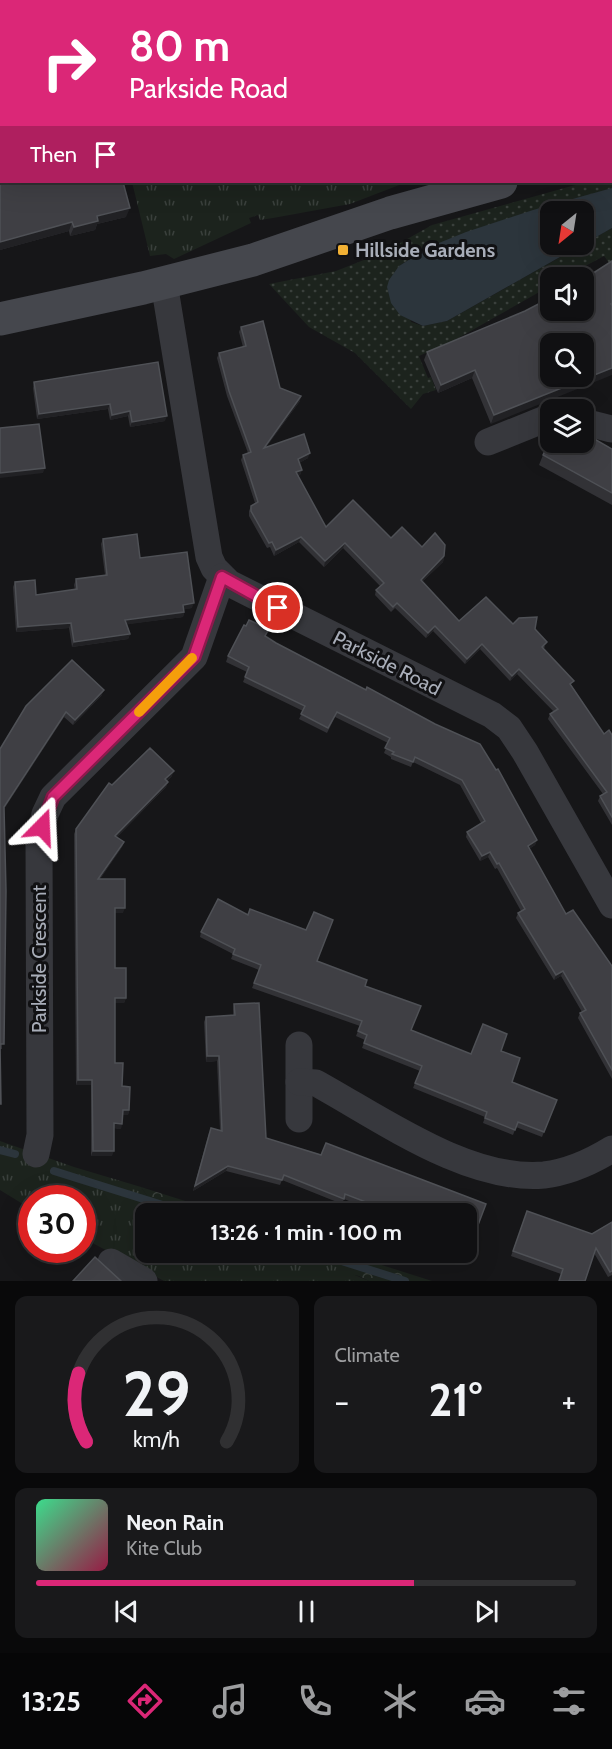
<!DOCTYPE html>
<html lang="en">
<head>
<meta charset="utf-8">
<style>
	:root { --surface:#101012; --page:#19191b; --text:#f1f3f6; --muted:#9c9d9f; --line:#303032; --accent:#db2777 }
	body { margin:0; font-family:Cabin,sans-serif; background:var(--page); color:var(--text); height:100vh; display:flex; flex-direction:column; font-size:22px; white-space:nowrap }
	* { box-sizing:border-box; margin:0 }
	p { font-size:20px; color:var(--muted) }
	.icon { flex:none; width:33px; height:33px; fill:none; stroke:currentColor; stroke-width:2; stroke-linecap:round; stroke-linejoin:round }
	.map { position:relative; height:1281px; overflow:hidden }
	.drawer { display:flex; flex-direction:column; gap:15px; padding:15px; background:#09090a; flex:1 }
	.drawer>* { flex:none }
	.guide { position:absolute; left:0px; top:0px; width:612px; height:183px; box-shadow:0 6px 24px #0002,0 0 0 2px var(--line); background:#db2777; color:#fff; overflow:hidden }
	.needle { width:39px; rotate:210deg }
	.controls { position:absolute; left:540px; top:201px; display:grid; gap:12px }
	.controls a { display:grid; place-items:center; width:54px; height:54px; border-radius:12px; background:var(--surface); box-shadow:0 6px 24px #0002,0 0 0 2px var(--line); font-size:30px }
	.speed { position:absolute; left:18px; top:1185px; display:flex; gap:12px; font-size:30px; font-weight:700; text-align:center }
	.speed>* { display:grid; place-content:center; width:78px; height:78px; border-radius:50%; background:var(--surface); box-shadow:0 6px 24px #0002,0 0 0 2px var(--line); line-height:1 }
	.speed .limit { border:9px solid #d22; background:#fff; color:#111 }
	.pin { position:absolute; display:grid; place-items:center; width:51px; height:51px; color:#fff; margin:-26px; border:3px solid #fff; border-radius:50%; box-shadow:0 2px 6px #0007 }
	.me { position:absolute; width:66px; margin:-33px; rotate:21deg; stroke-linejoin:round; filter:drop-shadow(0 0 4px #0008) }
	.turn { display:flex; align-items:center; gap:21px; height:126px; padding:0 30px; font-size:27px }
	.turn .icon { width:78px; height:78px; stroke-width:2.5 }
	.turn b { display:block; font-size:42px; line-height:51px }
	.then { display:flex; align-items:center; height:57px; padding:0 30px; background:#0003; gap:12px; font-size:22px }
	.big { font-size:45px; font-weight:700; line-height:1.1 }
	.drawer .tile { flex:1; display:flex; flex-direction:column; justify-content:center; gap:9px; min-width:0; padding:0 21px; border-radius:12px; background:var(--page) }
	.drawer .dial { align-items:center; gap:0 }
	.dial svg { height:156px; overflow:visible; fill:none; stroke:var(--line); stroke-width:7; stroke-linecap:round; text-anchor:middle }
	.dial text { fill:var(--text); stroke:none }
	.song { display:flex; align-items:center; gap:18px }
	.cover { width:72px; height:72px; border-radius:9px; background:linear-gradient(135deg,hsl(150 70% 55%),hsl(340 70% 35%)) }
	.played { height:6px; border-radius:3px; background:linear-gradient(90deg,var(--accent) 70%,var(--line) 70%) }
	.keys { display:flex; justify-content:space-around; direction:ltr }
	.heat { display:flex; justify-content:space-between; align-items:center; font-size:33px; direction:ltr }
	.drawer .tiles { flex:1; display:grid; gap:15px; grid-template-columns:1fr 1fr }
	.tile:last-child { grid-column:span 2 }
	.trip { position:absolute; left:135px; top:1203px; width:342px; height:60px; border-radius:12px; background:var(--surface); box-shadow:0 6px 24px #0002,0 0 0 2px var(--line); font-weight:700; line-height:60px; text-align:center }
	.tabs { display:flex; height:96px; justify-content:space-around; align-items:center; background:#060607; color:var(--muted) }
	.tabs .icon { width:42px; height:42px }
	.tabs .current { color:var(--accent) }
	.tabs b { font-size:27px; color:var(--text) }
	.map>svg:first-child { display:block }
	.grass { fill:url(#grass-dots) }
	.forest { fill:url(#forest-crowns) }
	.park { fill:url(#park-tufts) }
	.water { fill:#2c353c }
	.lines { fill:none; stroke-linecap:round; stroke-linejoin:round }
	.stream { stroke:#2c353c; stroke-width:8 }
	.minor { stroke:#37383d; stroke-width:27 }
	.secondary { stroke:#45474d; stroke-width:33 }
	.wall { fill:#323236 }
	.shaded-wall { fill:#212124 }
	.building { fill:#3f3f44; stroke:#4f5156; stroke-width:1.5; fill-rule:evenodd }
	.route-casing { stroke:#8e194d; stroke-width:15 }
	.route { stroke:#db2777; stroke-width:10 }
	.slow { stroke:#f59e0b; stroke-width:10 }
	.poi-dot { fill:#f2b134; stroke:#111113; stroke-width:2 }
	.labels { text-anchor:middle; stroke-width:6; stroke-linejoin:round; paint-order:stroke }
	.poi-label { font-size:20px; font-weight:bold; fill:#a8adb8; stroke:#111113; text-anchor:start }
	.street-label { font-size:20px; fill:#a8adb8; stroke:#111113 }
</style>
</head>
<body>
<div class="map">
<svg width="612" height="1281" viewBox="0 0 612 1281">
	<defs>
		<pattern id="grass-dots" width="8" height="8" patternUnits="userSpaceOnUse" patternTransform="scale(1.5)"><rect width="8" height="8" fill="#1c231d"/><path d="M2 2h.1M6 6h.1" fill="none" stroke="#3a403c" stroke-width="1.8" stroke-linecap="round"/></pattern>
		<pattern id="forest-crowns" width="20" height="18" patternUnits="userSpaceOnUse" patternTransform="scale(1.5)"><rect width="20" height="18" fill="#1c231d"/><path d="M2 6a3 3 0 1 1 6 0M12 15a3 3 0 1 1 6 0" fill="none" stroke="#3a403c"/></pattern>
		<pattern id="park-tufts" width="24" height="20" patternUnits="userSpaceOnUse" patternTransform="scale(1.5)"><rect width="24" height="20" fill="#1c231d"/><path d="M3 7l-1-3M5 7V3M7 7l1-3M15 17l-1-3M17 17v-4M19 17l1-3" fill="none" stroke="#3a403c"/></pattern>
	</defs>
	<rect width="100%" height="100%" fill="#161618"/>
	<!-- grass -->
	<path class="grass" d="M612 174V188L429 247 399 266 411 322 423 326 447 321 612 228V267L604 256 565 277 550 278V286L453 341 419 356 428 378 431 377 436 390 423 394 411 409 355 353 309 327 269 284 336 271 384 252 432 225 586 182H610Z"/>
	<!-- forest -->
	<g class="forest">
		<path d="M141 1187 223 1213H167L156 1209Z"/>
		<path d="M266 1253H344L432 1281H369L359 1276 269 1256Z"/>
	</g>
	<!-- park -->
	<g class="park">
		<path d="M138 0H501L503 1H133Z"/>
		<path d="M132 182H407L350 204 273 218 260 220 258 215 249 218 251 223 174 259 166 254 150 256Z"/>
		<path d="M0 1141 74 1167 141 1187 156 1209 167 1213 146 1214V1252L266 1253 269 1256 324 1262 369 1281H164L83 1238 82 1198H32L31 1209 0 1190Z"/>
	</g>
	<!-- water -->
	<path class="water" d="M612 188V228L584 244V212H550V244H583L447 321 423 326 400 315 391 303 387 287 389 280 399 266 429 247 466 232 533 210Z"/>
	<g class="lines">
		<!-- stream -->
		<g class="stream">
			<path d="M0 1150 15 1154"/>
			<path d="M54 1171 169 1207 198 1214"/>
			<path d="M313 1252 405 1281"/>
		</g>
		<!-- minor -->
		<g class="minor">
			<path d="M12 2 17 0"/>
			<path d="M164 283 209 557 214 568 229 583 492 715 509 728 525 752 612 905"/>
			<path d="M584 422 611 429"/>
			<path d="M488 442 550 417"/>
			<path d="M299 1045V1119"/>
			<path d="M299 1082 316 1083C380 1118 468 1182 544 1175 569 1172 591 1162 612 1149"/>
			<path d="M36 1154 40 1135 39 840 45 814 53 797 194 657 222 577"/>
			<path d="M111 1262 144 1281"/>
		</g>
		<!-- secondary -->
		<g class="secondary">
			<path d="M610 108 612 107"/>
			<path d="M610 145 612 144"/>
			<path d="M0 319 143 288 253 260 390 213 501 182"/>
		</g>
	</g>
	<!-- wall -->
	<g class="wall">
		<path d="M0 178 126 217 97 224 95 230 70 236 69 231 0 250Z"/>
		<path d="M550 298 491 424 472 378 438 393 424 360 427 352 525 311Z"/>
		<path d="M241 327 280 388 300 401 266 447 308 458 299 463 302 470 300 475 298 476 326 527 391 538 422 547 444 556 443 562 422 582 459 621 513 624 535 629 545 647 543 649 572 686 604 734 612 735V825L598 801 600 796 603 794 548 719 550 714 554 712 517 674 510 681 480 649 465 664 433 631 426 638 395 608 391 612 375 595 376 590 380 586 343 548 324 567 299 542 274 556 270 547 267 548 249 516V511L251 506 255 503 241 460 243 455 248 453 227 396 217 358 219 353 243 347 239 332Z"/>
		<path d="M158 362 165 421 130 427 128 416 110 420 108 409 37 419 33 388 34 382Z"/>
		<path d="M612 449V505L539 465 543 455Z"/>
		<path d="M103 539 140 558 192 608 184 609V612L183 617 127 624 130 634 128 639 72 647 69 628 16 632 13 587 15 582 36 595 75 590 74 585 76 579 105 575 101 544Z"/>
		<path d="M276 643 366 690 537 840 535 845 529 849 566 914 612 966V1079L578 1018 580 1013 582 1012 561 976 554 980 516 918 518 913 521 911 497 868 495 869 488 857 480 861 466 837 467 832 481 823 460 785 413 762 411 767 391 759V757L384 753 388 743 335 717 327 733 299 719 303 711 243 682 247 672 226 662 228 656Z"/>
		<path d="M102 695 73 725 64 717 4 809 2 1049H0V749L26 706Z"/>
		<path d="M172 776 167 781 168 782 166 787 117 837 124 842 122 847 100 879 123 913H115V968L126 998 124 1003H115V1063L129 1110 128 1115H122L121 1129 114 1128 112 1156H91V1085H76L74 834 76 829 112 785Z"/>
		<path d="M201 932 317 961 365 986 411 1030 471 1054 501 1051 512 1082 557 1100 542 1137 516 1127 513 1135 483 1123 485 1117 413 1088 420 1071 362 1048 365 1040 356 1036 360 1026 252 988 259 970 231 959 233 954 200 937Z"/>
		<path d="M234 1004 266 1138 486 1204 470 1246 466 1245V1214H381L344 1199 342 1204 282 1180 280 1185 226 1171 193 1191 209 1133 220 1130 217 1061 206 1062 204 1022 206 1017 233 1016V1009Z"/>
		<path d="M527 1211 592 1234 612 1222V1275L608 1277 594 1253 561 1274 511 1256Z"/>
	</g>
	<!-- shaded-wall -->
	<g class="shaded-wall">
		<rect x="0" y="60" width="2" height="9"/>
		<path d="M130 208 126 217 97 224 95 230 70 236 74 227 97 216Z"/>
		<path d="M72 222 69 231 0 250V242Z"/>
		<path d="M612 368V375L491 424 494 415Z"/>
		<path d="M475 370 472 378 438 393 441 385Z"/>
		<path d="M301 396 300 401 262 453 264 448Z"/>
		<path d="M110 404 108 409 37 419 39 414Z"/>
		<path d="M130 411 128 416 110 420 112 415Z"/>
		<path d="M167 416 165 421 130 427 132 422Z"/>
		<path d="M310 453 308 458 296 465 298 459Z"/>
		<path d="M45 468 43 473 0 478V473Z"/>
		<path d="M302 470 300 475 294 477 296 472Z"/>
		<path d="M301 537 299 542 274 556 276 550Z"/>
		<path d="M345 543 343 548 324 567 325 561Z"/>
		<path d="M444 556 443 562 419 585 421 580Z"/>
		<path d="M194 603 192 608 182 610 183 605Z"/>
		<path d="M184 612 183 617 123 625 125 620Z"/>
		<path d="M71 623 69 628 16 632 18 627Z"/>
		<path d="M435 626 433 631 426 638 428 633Z"/>
		<path d="M130 634 128 639 72 647 74 642Z"/>
		<path d="M482 644 480 649 465 664 467 659Z"/>
		<path d="M519 669 517 674 510 681 512 676Z"/>
		<path d="M104 690 102 695 73 725 75 720Z"/>
		<path d="M66 712 64 717 2 812 4 807Z"/>
		<path d="M174 771 172 776 163 784 165 779Z"/>
		<path d="M168 782 166 787 113 841 115 836Z"/>
		<path d="M537 840 535 845 526 851 528 846Z"/>
		<path d="M124 842 122 847 96 884 98 879Z"/>
		<path d="M490 852 488 857 480 861 482 856Z"/>
		<path d="M115 908H125L123 913H113Z"/>
		<path d="M563 971 561 976 554 980 556 975Z"/>
		<path d="M115 998H126L124 1003H113Z"/>
		<path d="M207 1056H219L217 1061 206 1062Z"/>
		<path d="M78 1080H92L91 1085H76Z"/>
		<path d="M123 1110H129L128 1115H121Z"/>
		<path d="M114 1123 122 1124 121 1129 112 1128Z"/>
		<path d="M93 1151H114L112 1156H91Z"/>
		<path d="M228 1166 226 1171 193 1191 195 1186Z"/>
	</g>
	<!-- building -->
	<g class="building">
		<path d="M0 26 2 31V60H0Z"/>
		<path d="M0 178H2V182H123L130 208 97 216 98 221 74 227 72 222 0 242Z"/>
		<path d="M612 261V303L611 304 612 306V368L494 415 475 370 441 385 427 352 525 311 550 298V310H584V279ZM550 344H584V376H550Z"/>
		<path d="M263 321 280 388 301 396 264 448 304 434 310 453 298 459 302 470 296 472 326 527 353 500 391 538 402 527 422 547 435 533 445 545 444 556 421 580 459 621 486 597 513 624 519 618 537 617 535 629 547 642 542 647 574 681 570 684 604 734 609 730 612 735V817L600 796 607 792 550 714 558 709 519 669 512 676 482 644 467 659 435 626 428 633 397 603 393 607 376 590 384 583 345 543 325 561 301 537 276 550 272 542 269 543 251 511V506L258 502 243 455 251 452 229 391 219 353 246 346 241 327Z"/>
		<path d="M158 362 167 416 132 422 130 411 112 415 110 404 39 414 34 382Z"/>
		<path d="M39 424 45 468 0 473V428Z"/>
		<path d="M584 433 612 449V493L543 455 550 441V442H584Z"/>
		<path d="M137 534 140 558 187 552 194 603 183 605 184 612 125 620 130 634 74 642 71 623 18 627 15 582 35 580 36 595 77 589 76 579 107 575 103 539Z"/>
		<path d="M249 620 269 629 265 636 276 643 366 690 367 687 435 724 480 744 496 770 498 769 537 840 528 846 566 914 573 910 612 966V1070L580 1013 586 1010 563 971 556 975 518 913 525 909 499 863 497 864 490 852 482 856 467 832 485 821 462 780 415 757 413 762 392 754 394 752 385 748 390 738 337 712 328 728 301 714 305 706 245 677 249 667 228 656 244 625 246 626Z"/>
		<path d="M72 660 104 690 75 720 66 712 4 807 6 891 4 1044H0L1 1104H0V749L26 706Z"/>
		<path d="M150 748 174 771 165 779 168 782 115 836 124 842 98 879H125V908H115V968H126V998H115V1063H123L122 1086 130 1087 129 1110H123L122 1124 114 1123V1151H93L92 1080H78L76 829 109 783 112 785Z"/>
		<path d="M218 899 248 915 250 909 306 930 314 912 333 920 317 961 367 980 365 986 421 1006 411 1030 471 1054 483 1024 507 1034 501 1051 520 1058 512 1082 557 1100 544 1132 518 1122 515 1130 485 1118 487 1112 415 1083 422 1066 364 1043 367 1035 358 1031 362 1021 254 983 261 965 233 954 235 949 201 932Z"/>
		<path d="M259 1003 266 1138 321 1155 326 1143 486 1204 472 1241 466 1240V1214H397L345 1194 344 1199 284 1175 282 1180 228 1166 195 1186 211 1128 222 1131 219 1056H207L206 1017 235 1015 234 1004Z"/>
		<path d="M527 1211 592 1234 612 1222V1271L610 1272 596 1248 585 1281H559L563 1269 513 1251Z"/>
		<path d="M95 1257 121 1281H73Z"/>
	</g>
	<g class="lines">
		<!-- route casing -->
		<g class="route-casing">
			<path id="route" d="M42 827 53 797 194 657 222 577 278 608"/>
		</g>
		<!-- route -->
		<use href="#route" class="route"/>
		<!-- slow -->
		<path class="slow" d="M139 712 192 658"/>
	</g>
	<!-- markers -->
	<rect class="poi-dot" x="337" y="244" width="12" height="12" rx="3"/>
	<g class="labels">
		<!-- poi labels -->
		<g class="poi-label">
			<text x="355" y="257">Hillside Gardens</text>
		</g>
		<!-- street labels -->
		<g class="street-label">
			<text transform="translate(387 663) rotate(27)" y="7">Parkside Road</text>
			<text transform="translate(39 959) rotate(-90)" y="7">Parkside Crescent</text>
		</g>
	</g>
</svg>
<div class="controls">
<a><svg class="needle" viewBox="-14 -14 28 28"><path d="M0-13l5 13h-10z" fill="#e53935"/><path d="M0 13l5-13h-10z" fill="#9c9d9f"/></svg></a>
<a><svg class="icon" aria-label="sound" viewBox="0 0 24 24"><path d="M4 9h4l5-4v14l-5-4H4zM17 9q2 3 0 6"/></svg></a>
<a><svg class="icon" aria-label="search" viewBox="0 0 24 24"><circle cx="10" cy="10" r="6"/><path d="M15 15l6 6"/></svg></a>
<a><svg class="icon" aria-label="layers" viewBox="0 0 24 24"><path d="M12 4l9 5-9 5-9-5zM3 14l9 5 9-5"/></svg></a>
</div>
<div class="speed"><div class="limit">30</div></div>
<div class="pin" style="left:278px;top:608px;background:#d93025"><svg class="icon" aria-label="arrive" viewBox="0 0 24 24"><path d="M6 21V4h12l-3 4 3 4H6"/></svg></div>
<svg class="me" style="left:42px;top:827px" viewBox="-20 -20 40 40"><path d="M0-17L14 15 0 8-14 15z" fill="#db2777" stroke="#fff" stroke-width="4"/></svg>
<div class="trip">13:26 · 1 min · 100 m</div>
<div class="guide">
<div class="turn"><svg class="icon" aria-label="right" viewBox="0 0 24 24"><path d="M7 20v-9h11M14 6l5 5-5 5"/></svg><div><b>80 m</b>Parkside Road</div></div>
<div class="then">Then<svg class="icon" aria-label="arrive" viewBox="0 0 24 24"><path d="M6 21V4h12l-3 4 3 4H6"/></svg></div>
</div>
</div>
<section class="drawer">
<div class="tiles">
<div class="tile dial"><svg viewBox="0 0 100 80">
<path d="M14 69A42 42 0 1 1 86 69"/>
<path d="M14 69A42 42 0 0 1 10 34" stroke="#db2777"/>
<text x="50" y="56" font-size="32" font-weight="700">29</text>
<text x="50" y="72" font-size="11">km/h</text>
</svg></div>
<div class="tile"><p>Climate</p>
<div class="heat"><a>−</a><b class="big">21°</b><a>+</a></div>
</div>
<div class="tile">
<div class="song"><i class="cover"></i><div><b>Neon Rain</b><p>Kite Club</p></div></div>
<div class="played"></div>
<div class="keys"><svg class="icon" aria-label="previous" viewBox="0 0 24 24"><path d="M18 5L8 12l10 7zM5 5v14"/></svg><svg class="icon" aria-label="pause" viewBox="0 0 24 24"><path d="M8 5v14M16 5v14"/></svg><svg class="icon" aria-label="next" viewBox="0 0 24 24"><path d="M6 5l10 7-10 7zM19 5v14"/></svg></div>
</div>
</div>
</section>
<nav class="tabs">
<b>13:25</b>
<svg class="icon current" aria-label="directions" viewBox="0 0 24 24"><path d="M12 3l9 9-9 9-9-9zM9 14v-3h6M13 9l2 2-2 2"/></svg>
<svg class="icon" aria-label="music" viewBox="0 0 24 24"><path d="M9 18V5l10-2v13"/><circle cx="6" cy="18" r="3"/><circle cx="16" cy="16" r="3"/></svg>
<svg class="icon" aria-label="phone" viewBox="0 0 24 24"><path d="M5 4h4l2 5-3 2q2 4 5 5l2-3 5 2v4C11 20 4 13 5 4z"/></svg>
<svg class="icon" aria-label="climate" viewBox="0 0 24 24"><path d="M12 3v18M4 7l16 10M4 17L20 7"/></svg>
<svg class="icon" aria-label="car" viewBox="0 0 24 24"><path d="M5 17H2v-5l4-1 3-4h7l3 4 3 1v5h-3M9 17h6M6 11h13"/><circle cx="7" cy="17" r="2"/><circle cx="17" cy="17" r="2"/></svg>
<svg class="icon" aria-label="filters" viewBox="0 0 24 24"><path d="M4 7h16M4 17h16"/><circle cx="9" cy="7" r="2"/><circle cx="15" cy="17" r="2"/></svg>
</nav>
</body>
</html>
